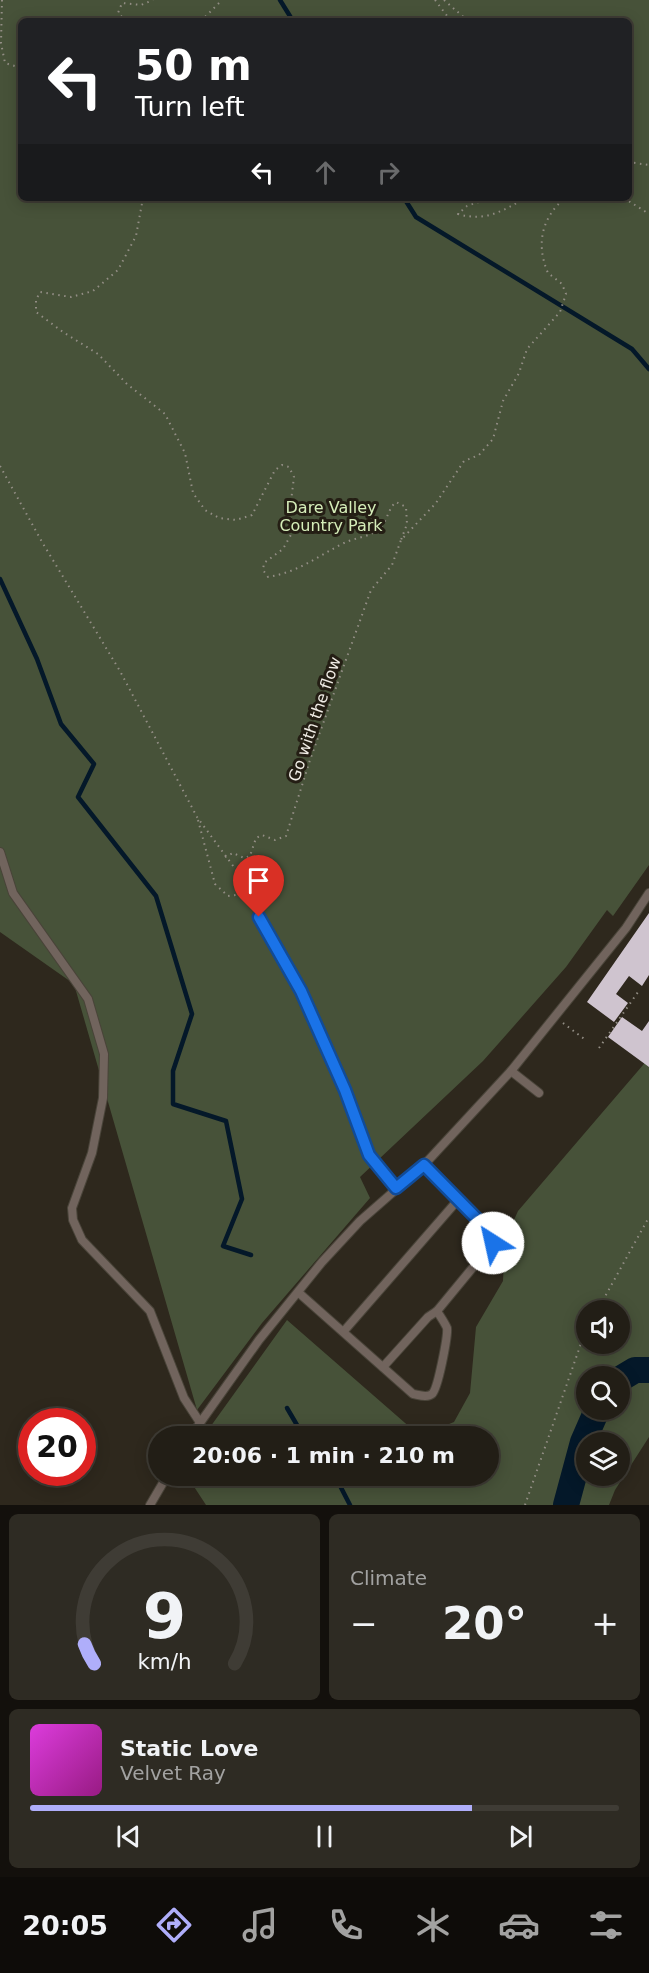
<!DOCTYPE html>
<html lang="en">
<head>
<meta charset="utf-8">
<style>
	:root { --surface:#221e16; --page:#2e2b23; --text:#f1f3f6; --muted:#a2a2a1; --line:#3f3c35; --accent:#afaefa }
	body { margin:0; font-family:"DejaVu Sans",sans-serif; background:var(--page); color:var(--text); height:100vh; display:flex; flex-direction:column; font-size:22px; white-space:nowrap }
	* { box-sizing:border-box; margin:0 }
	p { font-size:20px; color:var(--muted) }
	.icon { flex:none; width:33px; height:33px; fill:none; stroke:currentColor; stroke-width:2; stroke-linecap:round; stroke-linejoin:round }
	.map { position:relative; height:1505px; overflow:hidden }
	.panel { display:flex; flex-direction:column; gap:9px; padding:9px; background:#13100c; flex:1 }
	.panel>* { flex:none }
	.top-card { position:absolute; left:18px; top:18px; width:614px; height:183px; border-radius:9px; box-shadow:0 3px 15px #0003,0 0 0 2px var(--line); background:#202124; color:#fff; overflow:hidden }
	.tools { position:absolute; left:576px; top:1300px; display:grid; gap:12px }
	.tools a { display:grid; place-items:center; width:54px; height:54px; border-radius:50%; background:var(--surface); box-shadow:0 3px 15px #0003,0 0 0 2px var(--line); font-size:30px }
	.speed { position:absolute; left:18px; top:1408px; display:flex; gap:12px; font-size:30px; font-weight:700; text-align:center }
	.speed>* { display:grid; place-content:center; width:78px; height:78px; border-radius:50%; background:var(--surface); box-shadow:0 3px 15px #0003,0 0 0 2px var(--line); line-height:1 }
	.speed .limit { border:9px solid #d22; background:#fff; color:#111 }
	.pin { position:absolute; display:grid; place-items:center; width:51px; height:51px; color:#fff; margin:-62px -26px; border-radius:50% 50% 50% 0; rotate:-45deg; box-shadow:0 0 6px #0007 }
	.pin .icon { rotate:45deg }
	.me { position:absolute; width:66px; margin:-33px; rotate:325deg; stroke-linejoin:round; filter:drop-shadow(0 0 4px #0008) }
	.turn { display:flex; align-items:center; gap:21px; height:126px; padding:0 18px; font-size:27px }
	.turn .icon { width:78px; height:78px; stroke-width:2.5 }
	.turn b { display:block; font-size:42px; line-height:51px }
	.lanes { display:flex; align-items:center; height:57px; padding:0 18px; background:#0003; justify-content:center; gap:30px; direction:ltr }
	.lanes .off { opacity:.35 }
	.big { font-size:45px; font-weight:800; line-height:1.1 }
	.panel .widget { flex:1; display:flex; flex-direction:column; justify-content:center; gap:9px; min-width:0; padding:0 21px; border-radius:9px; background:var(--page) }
	.panel .dial { align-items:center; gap:0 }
	.dial svg { height:156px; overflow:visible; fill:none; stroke:var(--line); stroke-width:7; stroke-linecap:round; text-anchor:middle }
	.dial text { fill:var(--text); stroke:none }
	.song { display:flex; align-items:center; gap:18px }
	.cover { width:72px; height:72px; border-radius:9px; background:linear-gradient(135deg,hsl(300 70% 55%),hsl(310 70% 35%)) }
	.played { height:6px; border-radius:3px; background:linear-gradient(90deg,var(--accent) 75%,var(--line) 75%) }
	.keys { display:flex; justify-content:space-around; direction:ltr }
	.heat { display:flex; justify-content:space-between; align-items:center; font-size:33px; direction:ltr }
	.panel .tiles { flex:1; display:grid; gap:9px; grid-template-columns:1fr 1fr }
	.widget:last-child { grid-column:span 2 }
	.trip { position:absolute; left:148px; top:1426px; width:351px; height:60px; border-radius:30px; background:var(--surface); box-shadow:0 3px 15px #0003,0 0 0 2px var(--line); font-weight:800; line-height:60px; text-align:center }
	.dock { display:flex; height:96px; justify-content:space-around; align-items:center; background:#0e0c09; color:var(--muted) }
	.dock .icon { width:42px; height:42px }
	.dock .current { color:var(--accent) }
	.dock b { font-size:27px; color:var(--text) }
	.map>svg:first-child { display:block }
	.green { fill:#475239; fill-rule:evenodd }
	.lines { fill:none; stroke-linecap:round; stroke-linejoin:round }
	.stream { stroke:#041829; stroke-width:4.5 }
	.river { stroke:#041829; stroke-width:26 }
	.building { fill:#cfc4cf }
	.service-casing { stroke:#494439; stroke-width:10 }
	.path { stroke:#938e85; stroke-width:2; stroke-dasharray:1.5 4.5; stroke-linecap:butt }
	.service { stroke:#71645d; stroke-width:8 }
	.route-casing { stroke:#114b97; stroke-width:15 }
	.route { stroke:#1a73e8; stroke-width:10 }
	.labels { text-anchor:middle; stroke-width:6; stroke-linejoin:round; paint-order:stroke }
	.park-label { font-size:16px; fill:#d5edb9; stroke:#241e14 }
	.street-label { font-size:16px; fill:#f1ede6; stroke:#241e14 }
</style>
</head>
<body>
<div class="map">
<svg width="649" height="1505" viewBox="0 0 649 1505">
	<rect width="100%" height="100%" fill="#2e281d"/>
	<!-- green -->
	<g class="green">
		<path d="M0 0H649V865L613 916 607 910 566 967 483 1061 360 1177 370 1198 262 1323 197 1410 74 984 0 932ZM21 21H628V198H21Z"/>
		<path d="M649 1058V1437L615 1490 609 1505H206L187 1476H489V1437H203L287 1320 420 1436 454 1422 470 1393 476 1327 503 1281 505 1240 518 1211ZM586 1311H620V1344H586ZM586 1377H620V1410H586ZM586 1443H620V1476H586Z"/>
	</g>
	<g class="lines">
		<!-- stream -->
		<g class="stream">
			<path d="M280 0 293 21"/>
			<path d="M404 198 416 217 632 349 649 369"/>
			<path d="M0 579 37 659 61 724 94 764 78 797 156 896 192 1014 173 1071V1104L226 1121 242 1199 223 1246 251 1255"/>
			<path d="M287 1408 304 1437"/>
			<path d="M335 1476 350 1505"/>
		</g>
		<!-- river -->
		<g class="river">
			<path d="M620 1379 635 1370H649"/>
			<path d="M566 1505 583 1442 597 1410"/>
		</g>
	</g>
	<!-- building -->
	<g class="building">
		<path d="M649 913V975L642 986 629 976 616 994 628 1003 614 1022 587 1002Z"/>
		<path d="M622 1017 642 1031 649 1021V1067L608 1037Z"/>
	</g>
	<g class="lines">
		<!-- service casing -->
		<g class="service-casing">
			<g id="service">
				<path d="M0 852 13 893 88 999 104 1054 103 1098 92 1153 72 1208 73 1220 82 1240 150 1311 184 1398 199 1421"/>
				<path d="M259 917 301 991 345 1090 369 1154 396 1188"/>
				<path d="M511 1071 539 1093"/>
				<path d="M299 1293 413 1394C419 1395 427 1398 432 1394 438 1389 448 1336 447 1328 445 1323 440 1316 437 1311"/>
				<path d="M344 1331 457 1201"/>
				<path d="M383 1367 428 1317 437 1311 493 1243V1235L424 1165"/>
				<path d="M190 1437 259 1340 322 1262 360 1221 424 1165 511 1071 626 928 649 893"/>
				<path d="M150 1505 167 1476"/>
			</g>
		</g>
		<!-- path -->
		<g class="path">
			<path d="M2 0 1 43 5 63 21 68"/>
			<path d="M435 0 451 21"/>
			<path d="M444 0 468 21"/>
			<path d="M126 21 118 13 122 3 141 5 153 0"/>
			<path d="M201 21 222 0"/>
			<path d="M628 162 649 165"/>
			<path d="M143 198 136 236 118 270 93 291 71 297 40 292 36 300V312L63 332 98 354 127 384 165 414 185 453 193 493 205 510 219 518 236 520 252 515 275 470 282 465 289 467 294 477 290 509 292 533 283 549 264 563 263 570 268 577C299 572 318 556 344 543 356 537 373 537 382 526 388 518 388 509 396 502L406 507 407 524 401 540"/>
			<path d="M490 198 467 206 458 214C485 222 503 211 525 198"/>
			<path d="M624 198 649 214"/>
			<path d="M0 466 42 542 120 671 197 817 242 878 244 887 242 894 252 907"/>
			<path d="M198 820 215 884 228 896 242 894"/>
			<path d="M225 857 233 853 244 858 250 856 256 838 262 835 275 840 286 836 310 760 371 590 392 565 401 540 436 503 464 461 479 455 493 439 503 401 519 373 527 349 560 312 566 294 562 284 548 273C536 245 541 218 565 198"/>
			<path d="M563 1023 587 1041"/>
			<path d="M599 1048 638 992"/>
			<path d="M597 1311 649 1217"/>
			<path d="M525 1505 586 1329"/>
		</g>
		<!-- service -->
		<use href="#service" class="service"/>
	</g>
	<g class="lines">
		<!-- route casing -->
		<g class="route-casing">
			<path id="route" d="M259 917 301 991 345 1090 369 1155 396 1188 424 1165 493 1235V1243"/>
		</g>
		<!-- route -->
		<use href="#route" class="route"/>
	</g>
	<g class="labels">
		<!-- park labels -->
		<g class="park-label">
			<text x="331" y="513">Dare Valley<tspan x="331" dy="18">Country Park</tspan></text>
		</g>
		<!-- street labels -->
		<g class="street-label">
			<text transform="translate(314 719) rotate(-71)" y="6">Go with the flow</text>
		</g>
	</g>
</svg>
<div class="tools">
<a><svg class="icon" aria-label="sound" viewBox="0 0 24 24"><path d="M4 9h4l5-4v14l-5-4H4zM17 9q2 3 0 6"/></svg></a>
<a><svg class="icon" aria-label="search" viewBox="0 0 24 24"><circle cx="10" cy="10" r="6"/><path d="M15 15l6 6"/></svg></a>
<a><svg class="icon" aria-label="layers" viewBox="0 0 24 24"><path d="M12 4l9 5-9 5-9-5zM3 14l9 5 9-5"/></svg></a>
</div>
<div class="speed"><div class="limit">20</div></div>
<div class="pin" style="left:259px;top:917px;background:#d93025"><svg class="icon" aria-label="arrive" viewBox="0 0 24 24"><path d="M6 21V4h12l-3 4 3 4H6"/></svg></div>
<svg class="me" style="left:493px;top:1243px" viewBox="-20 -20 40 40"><circle r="19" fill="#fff"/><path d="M0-13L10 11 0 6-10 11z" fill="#1a73e8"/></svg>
<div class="trip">20:06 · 1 min · 210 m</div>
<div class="top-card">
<div class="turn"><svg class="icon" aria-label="left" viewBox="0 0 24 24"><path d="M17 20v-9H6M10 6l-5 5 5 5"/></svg><div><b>50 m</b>Turn left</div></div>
<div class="lanes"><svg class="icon" aria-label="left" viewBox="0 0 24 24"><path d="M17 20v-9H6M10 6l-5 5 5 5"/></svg><svg class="icon off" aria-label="ahead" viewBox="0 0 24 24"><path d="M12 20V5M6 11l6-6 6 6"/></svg><svg class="icon off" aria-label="right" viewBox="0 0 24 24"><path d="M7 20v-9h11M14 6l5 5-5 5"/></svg></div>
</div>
</div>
<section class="panel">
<div class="tiles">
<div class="widget dial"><svg viewBox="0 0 100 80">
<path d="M14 69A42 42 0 1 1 86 69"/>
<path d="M14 69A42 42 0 0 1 9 59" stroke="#afaefa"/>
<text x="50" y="56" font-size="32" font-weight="700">9</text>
<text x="50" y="72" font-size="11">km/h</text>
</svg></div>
<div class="widget"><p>Climate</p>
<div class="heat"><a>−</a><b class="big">20°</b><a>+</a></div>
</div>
<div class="widget">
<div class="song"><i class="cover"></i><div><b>Static Love</b><p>Velvet Ray</p></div></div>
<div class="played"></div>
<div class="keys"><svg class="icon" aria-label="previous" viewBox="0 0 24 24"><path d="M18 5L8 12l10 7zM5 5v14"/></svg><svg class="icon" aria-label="pause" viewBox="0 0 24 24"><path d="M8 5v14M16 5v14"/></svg><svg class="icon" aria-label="next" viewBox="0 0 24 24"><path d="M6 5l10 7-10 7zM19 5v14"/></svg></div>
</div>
</div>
</section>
<nav class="dock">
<b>20:05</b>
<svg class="icon current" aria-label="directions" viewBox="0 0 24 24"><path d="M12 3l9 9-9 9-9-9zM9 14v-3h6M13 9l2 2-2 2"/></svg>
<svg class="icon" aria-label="music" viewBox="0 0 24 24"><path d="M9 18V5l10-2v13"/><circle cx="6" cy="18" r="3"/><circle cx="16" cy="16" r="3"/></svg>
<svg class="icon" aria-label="phone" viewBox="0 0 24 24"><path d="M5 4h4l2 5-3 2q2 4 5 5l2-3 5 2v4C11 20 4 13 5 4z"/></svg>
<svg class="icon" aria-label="climate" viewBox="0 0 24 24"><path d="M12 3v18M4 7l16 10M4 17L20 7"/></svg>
<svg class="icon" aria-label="car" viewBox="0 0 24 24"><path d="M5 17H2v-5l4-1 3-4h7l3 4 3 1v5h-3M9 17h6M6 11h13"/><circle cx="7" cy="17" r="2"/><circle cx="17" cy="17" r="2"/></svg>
<svg class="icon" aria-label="filters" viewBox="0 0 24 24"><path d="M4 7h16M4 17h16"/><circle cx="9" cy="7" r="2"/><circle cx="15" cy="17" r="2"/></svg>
</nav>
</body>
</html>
